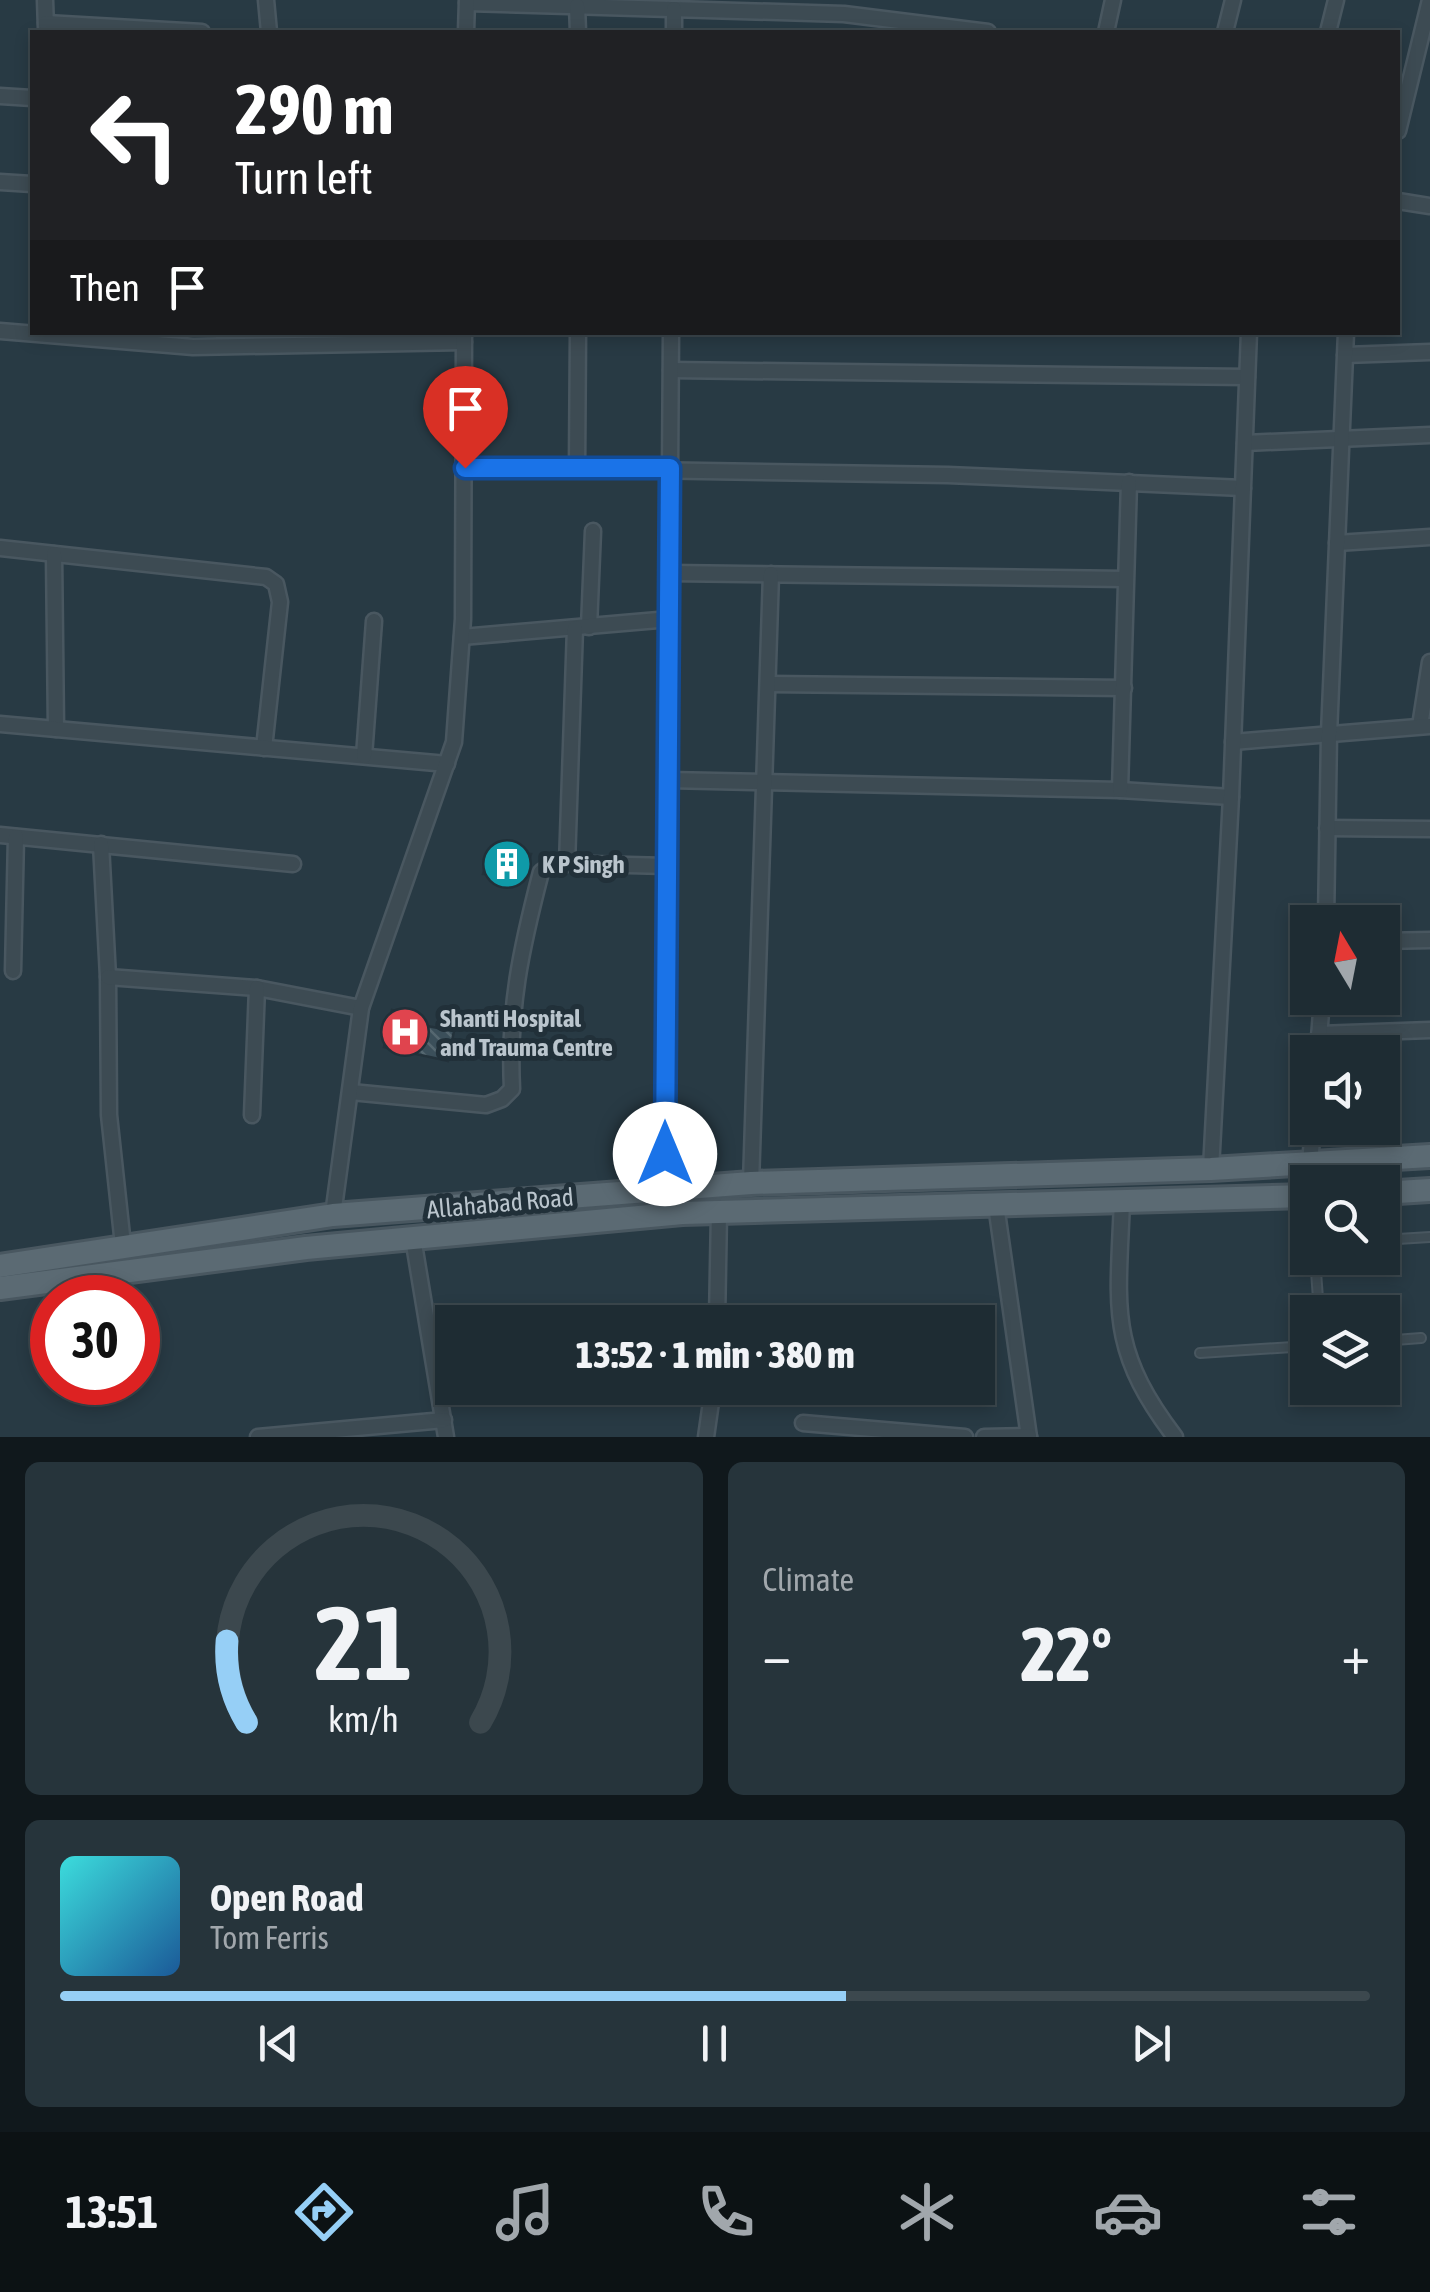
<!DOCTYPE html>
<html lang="en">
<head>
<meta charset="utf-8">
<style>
	:root { --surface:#1e2c33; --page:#26343b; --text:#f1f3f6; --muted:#a1a7ac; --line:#3c484e; --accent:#96cff6 }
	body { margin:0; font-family:"Asap Condensed",sans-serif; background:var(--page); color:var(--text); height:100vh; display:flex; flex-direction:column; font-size:38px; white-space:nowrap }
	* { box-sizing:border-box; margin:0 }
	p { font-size:32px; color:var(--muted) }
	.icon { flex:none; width:55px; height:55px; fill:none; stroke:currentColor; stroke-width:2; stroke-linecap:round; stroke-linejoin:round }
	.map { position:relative; height:1437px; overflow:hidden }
	.drawer { display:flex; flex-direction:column; gap:25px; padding:25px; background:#10181c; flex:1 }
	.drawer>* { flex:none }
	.guide { position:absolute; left:30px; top:30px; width:1370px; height:305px; border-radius:0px; box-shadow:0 5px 15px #0003,0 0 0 2px var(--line); background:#202124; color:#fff; overflow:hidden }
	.needle { width:65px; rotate:350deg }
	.controls { position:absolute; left:1290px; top:905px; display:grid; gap:20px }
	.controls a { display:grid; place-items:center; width:110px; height:110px; border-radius:0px; background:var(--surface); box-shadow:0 5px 15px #0003,0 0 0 2px var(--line); font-size:50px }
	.speed { position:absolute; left:30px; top:1275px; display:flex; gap:20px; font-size:50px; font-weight:700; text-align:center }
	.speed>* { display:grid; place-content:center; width:130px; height:130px; border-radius:50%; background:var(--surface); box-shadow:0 5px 15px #0003,0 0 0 2px var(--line); line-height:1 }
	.speed .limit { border:15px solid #d22; background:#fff; color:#111 }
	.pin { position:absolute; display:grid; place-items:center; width:85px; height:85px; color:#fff; margin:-102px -42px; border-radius:50% 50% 50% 0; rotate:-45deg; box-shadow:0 0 10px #0007 }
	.pin .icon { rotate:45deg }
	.me { position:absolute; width:110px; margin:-55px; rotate:0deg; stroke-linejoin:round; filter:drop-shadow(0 0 8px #0008) }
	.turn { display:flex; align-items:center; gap:35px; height:210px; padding:0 40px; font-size:45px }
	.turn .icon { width:130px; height:130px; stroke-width:2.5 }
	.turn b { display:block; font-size:70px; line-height:85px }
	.then { display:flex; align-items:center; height:95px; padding:0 40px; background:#0003; gap:20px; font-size:38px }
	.big { font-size:75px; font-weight:800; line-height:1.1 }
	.drawer .card { flex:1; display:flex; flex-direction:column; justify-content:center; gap:15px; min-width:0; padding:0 35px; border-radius:15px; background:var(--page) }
	.drawer .dial { align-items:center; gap:0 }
	.dial svg { height:260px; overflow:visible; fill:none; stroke:var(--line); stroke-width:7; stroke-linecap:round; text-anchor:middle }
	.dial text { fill:var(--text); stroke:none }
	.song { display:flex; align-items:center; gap:30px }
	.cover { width:120px; height:120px; border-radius:15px; background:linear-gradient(135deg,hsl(180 70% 55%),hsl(210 70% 35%)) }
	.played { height:10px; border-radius:5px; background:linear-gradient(90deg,var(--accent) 60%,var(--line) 60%) }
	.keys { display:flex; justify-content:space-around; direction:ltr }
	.heat { display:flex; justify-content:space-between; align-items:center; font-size:55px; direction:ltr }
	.drawer .tiles { flex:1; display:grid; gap:25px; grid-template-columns:1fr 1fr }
	.card:last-child { grid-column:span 2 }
	.trip { position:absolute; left:435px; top:1305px; width:560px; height:100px; border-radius:0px; background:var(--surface); box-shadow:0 5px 15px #0003,0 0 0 2px var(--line); font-weight:800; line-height:100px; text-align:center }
	.tab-bar { display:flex; height:160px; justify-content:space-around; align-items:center; background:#0c1214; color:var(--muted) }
	.tab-bar .icon { width:70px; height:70px }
	.tab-bar .on { color:var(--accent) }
	.tab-bar b { font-size:45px; color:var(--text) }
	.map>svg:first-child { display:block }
	.building { fill:url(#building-back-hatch); stroke:#23323b; stroke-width:2.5 }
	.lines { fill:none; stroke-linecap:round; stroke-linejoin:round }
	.lane-casing { stroke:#495760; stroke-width:12 }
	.street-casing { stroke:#495760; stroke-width:19 }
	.primary-casing { stroke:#495760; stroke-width:28 }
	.lane { stroke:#3d4b53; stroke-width:8 }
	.street { stroke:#3d4b53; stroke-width:14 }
	.primary { stroke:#5b6a73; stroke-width:22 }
	.route-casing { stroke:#114b97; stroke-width:25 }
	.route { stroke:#1a73e8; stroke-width:18 }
	.labels { text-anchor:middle; stroke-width:10; stroke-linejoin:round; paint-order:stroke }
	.poi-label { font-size:25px; font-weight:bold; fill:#bac5cd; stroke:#213039; text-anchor:start }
	.street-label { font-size:25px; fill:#bac5cd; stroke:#213039 }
</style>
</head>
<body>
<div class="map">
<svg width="1430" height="1437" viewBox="0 0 1430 1437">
	<defs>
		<pattern id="building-back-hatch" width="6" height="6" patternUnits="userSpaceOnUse" patternTransform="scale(2.5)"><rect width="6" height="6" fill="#3b4f5a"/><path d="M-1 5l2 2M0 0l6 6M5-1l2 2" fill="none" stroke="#556770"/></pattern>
	</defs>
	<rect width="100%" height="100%" fill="#283a44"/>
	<!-- building -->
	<g class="building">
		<path d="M490 850 531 854 524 879 483 874Z"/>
		<path d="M392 1010 408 1014 406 1022 454 1031 448 1061 384 1047Z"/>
	</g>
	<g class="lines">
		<!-- lane casing -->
		<g class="lane-casing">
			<g id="lane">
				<path d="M1382 1240 1430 1237"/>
				<path d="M1315 1258 1319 1312"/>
				<path d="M1382 1341 1421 1338"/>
				<path d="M1200 1353 1308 1346"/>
			</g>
		</g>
		<!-- street casing -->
		<g class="street-casing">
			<g id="street">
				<path d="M45 0 46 29"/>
				<path d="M266 0 269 32"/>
				<path d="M467 3 844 14 988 32"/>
				<path d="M577 6 578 32"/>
				<path d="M46 23 202 32"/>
				<path d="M466 32 467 0"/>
				<path d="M674 32V9"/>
				<path d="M1106 32 1113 0"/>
				<path d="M1225 32 1233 0"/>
				<path d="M1328 32 1336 0"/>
				<path d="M0 96 32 98"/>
				<path d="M1398 131 1430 0"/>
				<path d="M0 182 32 184"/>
				<path d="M1398 201 1430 206"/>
				<path d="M0 331 193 347 464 342"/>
				<path d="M1345 355 1430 352"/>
				<path d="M671 370 1247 377"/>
				<path d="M1245 443 1430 435"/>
				<path d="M465 467 948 475 1243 488"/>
				<path d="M577 468 578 332"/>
				<path d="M1337 543 1430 537"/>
				<path d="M0 548 266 577 276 584 280 602 264 748"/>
				<path d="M54 554 56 729"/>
				<path d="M670 573 1125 579"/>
				<path d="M589 627 593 531"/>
				<path d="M462 637 670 619"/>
				<path d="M769 684 1124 688"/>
				<path d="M0 724 447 764"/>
				<path d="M1420 726 1430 662"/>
				<path d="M1233 742 1430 726"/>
				<path d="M364 756 374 621"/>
				<path d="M668 780 1120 790 1231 797"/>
				<path d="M1120 790 1129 482"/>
				<path d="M1327 828 1430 829"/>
				<path d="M0 835 293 864"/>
				<path d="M101 844 108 977 109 1115 123 1245"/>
				<path d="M567 864 575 628"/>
				<path d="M1326 922 1329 734 1346 332"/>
				<path d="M1382 941 1430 940"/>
				<path d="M13 971 16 837"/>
				<path d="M108 977 257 988 361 1008"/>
				<path d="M1319 1034 1430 1030"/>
				<path d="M1318 1052 1322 998"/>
				<path d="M351 1092 486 1105 502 1099 512 1089C508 1008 521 949 541 872L553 863 667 866"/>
				<path d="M252 1115 257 988"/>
				<path d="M1310 1163 1313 1128"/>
				<path d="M1211 1169 1231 797 1249 332"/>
				<path d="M751 1183 771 574"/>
				<path d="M665 1190 671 332"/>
				<path d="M1122 1201C1118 1307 1107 1348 1175 1437"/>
				<path d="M996 1205 1029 1437"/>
				<path d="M333 1215 361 1008 454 742 463 619 464 332"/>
				<path d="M413 1238 446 1437"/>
				<path d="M717 1322 719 1212"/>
				<path d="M803 1423 965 1437"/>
				<path d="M258 1437 444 1420"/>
				<path d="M706 1437 713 1388"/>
				<path d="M984 1437 1029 1436"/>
			</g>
		</g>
		<!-- primary casing -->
		<g class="primary-casing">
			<g id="primary">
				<path d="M1382 1193 1430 1190"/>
				<path d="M0 1266 333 1215 751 1183 1211 1169 1430 1156"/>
				<path d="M0 1288 306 1248 682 1213 1308 1196"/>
			</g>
		</g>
		<!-- lane -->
		<use href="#lane" class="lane"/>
		<!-- street -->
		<use href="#street" class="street"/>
		<!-- primary -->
		<use href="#primary" class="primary"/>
	</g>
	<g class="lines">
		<!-- route casing -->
		<g class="route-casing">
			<path id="route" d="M465 468H670L665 1154"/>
		</g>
		<!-- route -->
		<use href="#route" class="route"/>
	</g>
	<!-- icons -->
	<defs>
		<g id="building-disc" transform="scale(2.5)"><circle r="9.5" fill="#0f9aa8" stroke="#213039"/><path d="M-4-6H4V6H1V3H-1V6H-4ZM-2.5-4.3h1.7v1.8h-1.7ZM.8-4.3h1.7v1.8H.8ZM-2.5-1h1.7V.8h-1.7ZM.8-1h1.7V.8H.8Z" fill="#fff"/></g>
		<g id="hospital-disc" transform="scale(2.5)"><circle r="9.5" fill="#e0444e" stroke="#213039"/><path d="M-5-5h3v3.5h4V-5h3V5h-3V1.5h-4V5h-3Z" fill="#fff"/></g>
	</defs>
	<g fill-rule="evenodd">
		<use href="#building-disc" x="507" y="864"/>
		<use href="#hospital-disc" x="405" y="1032"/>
	</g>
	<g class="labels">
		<!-- poi labels -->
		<g class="poi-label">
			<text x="542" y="873">K P Singh</text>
			<text x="440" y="1027">Shanti Hospital<tspan x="440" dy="29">and Trauma Centre</tspan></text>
		</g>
		<!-- street labels -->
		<g class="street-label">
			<text transform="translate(500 1203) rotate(-5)" y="9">Allahabad Road</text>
		</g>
	</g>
</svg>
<div class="controls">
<a><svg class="needle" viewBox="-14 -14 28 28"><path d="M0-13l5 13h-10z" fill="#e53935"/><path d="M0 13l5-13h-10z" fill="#a1a7ac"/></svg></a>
<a><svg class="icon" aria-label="sound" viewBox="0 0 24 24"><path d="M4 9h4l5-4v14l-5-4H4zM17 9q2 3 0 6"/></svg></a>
<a><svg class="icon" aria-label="search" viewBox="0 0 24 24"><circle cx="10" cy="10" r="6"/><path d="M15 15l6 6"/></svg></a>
<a><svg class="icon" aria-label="layers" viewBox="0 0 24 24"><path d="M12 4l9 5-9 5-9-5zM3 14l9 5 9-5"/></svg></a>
</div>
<div class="speed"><div class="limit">30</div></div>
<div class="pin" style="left:465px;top:468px;background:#d93025"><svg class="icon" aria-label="arrive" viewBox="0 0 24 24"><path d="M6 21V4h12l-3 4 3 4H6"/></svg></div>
<svg class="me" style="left:665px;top:1154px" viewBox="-20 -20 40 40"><circle r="19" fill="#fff"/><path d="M0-13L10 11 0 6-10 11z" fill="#1a73e8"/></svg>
<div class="trip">13:52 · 1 min · 380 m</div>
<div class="guide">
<div class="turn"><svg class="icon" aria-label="left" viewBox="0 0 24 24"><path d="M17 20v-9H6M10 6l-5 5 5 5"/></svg><div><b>290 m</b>Turn left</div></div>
<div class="then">Then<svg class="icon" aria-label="arrive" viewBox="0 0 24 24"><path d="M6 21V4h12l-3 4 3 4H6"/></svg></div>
</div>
</div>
<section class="drawer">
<div class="tiles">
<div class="card dial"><svg viewBox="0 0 100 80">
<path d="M14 69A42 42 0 1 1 86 69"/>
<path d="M14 69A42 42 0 0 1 8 44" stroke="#96cff6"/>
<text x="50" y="56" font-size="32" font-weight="700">21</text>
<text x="50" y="72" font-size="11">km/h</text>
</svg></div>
<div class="card"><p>Climate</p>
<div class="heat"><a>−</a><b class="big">22°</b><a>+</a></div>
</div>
<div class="card">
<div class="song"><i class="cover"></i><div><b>Open Road</b><p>Tom Ferris</p></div></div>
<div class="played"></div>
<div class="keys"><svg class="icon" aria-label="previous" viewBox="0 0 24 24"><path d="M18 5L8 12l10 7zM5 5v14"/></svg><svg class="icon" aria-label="pause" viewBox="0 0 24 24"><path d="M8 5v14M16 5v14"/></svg><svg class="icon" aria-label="next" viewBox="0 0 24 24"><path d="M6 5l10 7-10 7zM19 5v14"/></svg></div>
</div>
</div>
</section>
<nav class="tab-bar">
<b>13:51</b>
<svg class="icon on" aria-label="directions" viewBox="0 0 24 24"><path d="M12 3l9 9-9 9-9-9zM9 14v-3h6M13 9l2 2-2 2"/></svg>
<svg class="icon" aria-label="music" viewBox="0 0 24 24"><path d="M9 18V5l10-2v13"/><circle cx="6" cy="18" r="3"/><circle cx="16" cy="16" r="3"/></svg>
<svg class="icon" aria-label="phone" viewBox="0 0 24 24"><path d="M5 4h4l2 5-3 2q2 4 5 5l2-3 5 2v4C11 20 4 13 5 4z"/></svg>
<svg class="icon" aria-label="climate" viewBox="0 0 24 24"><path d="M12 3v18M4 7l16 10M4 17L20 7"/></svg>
<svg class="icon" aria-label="car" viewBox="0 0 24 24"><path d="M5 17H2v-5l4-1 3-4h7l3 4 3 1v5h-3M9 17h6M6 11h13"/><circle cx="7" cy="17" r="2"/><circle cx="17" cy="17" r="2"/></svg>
<svg class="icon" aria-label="filters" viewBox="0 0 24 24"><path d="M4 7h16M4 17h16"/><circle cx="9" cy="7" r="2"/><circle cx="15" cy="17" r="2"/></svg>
</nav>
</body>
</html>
